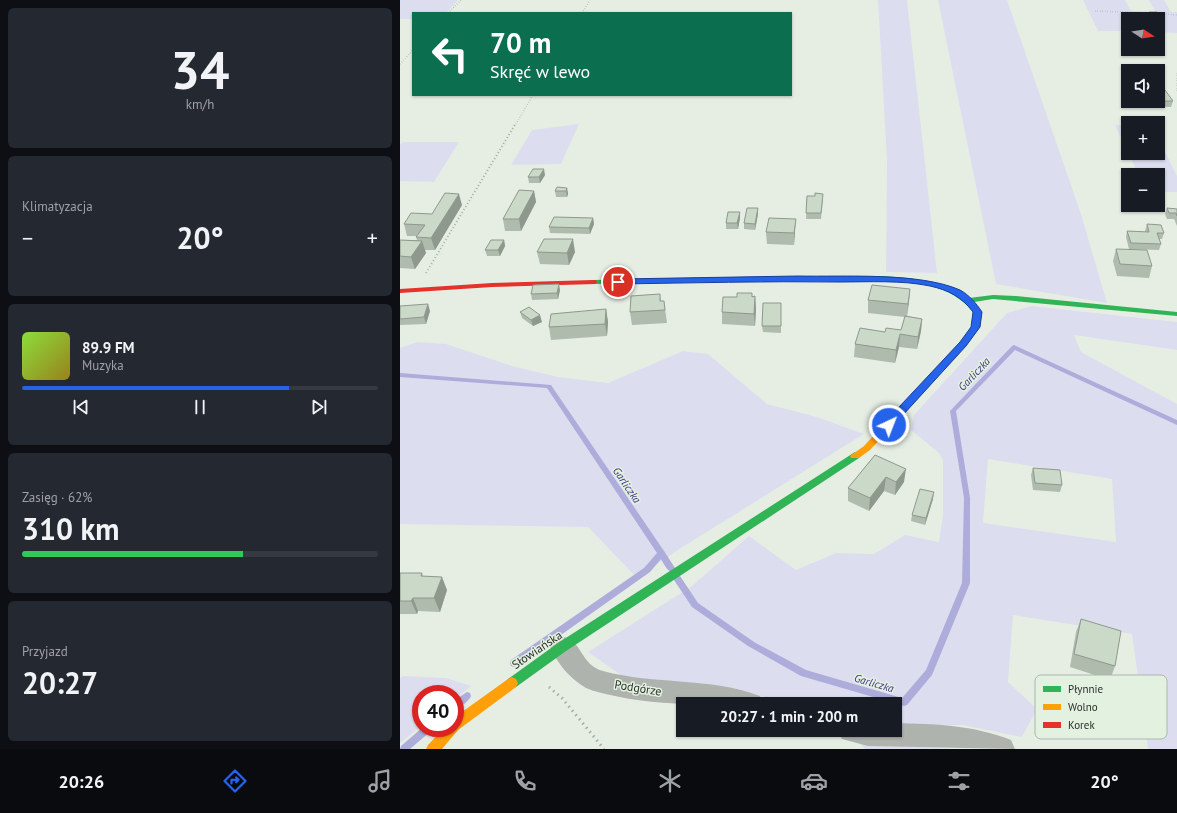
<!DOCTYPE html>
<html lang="pl">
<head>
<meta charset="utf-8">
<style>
	:root { --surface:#171b24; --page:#242831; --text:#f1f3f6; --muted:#9ea1a6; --line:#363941; --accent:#2563eb }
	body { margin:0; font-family:"PT Sans",sans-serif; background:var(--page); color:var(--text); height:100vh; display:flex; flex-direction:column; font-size:15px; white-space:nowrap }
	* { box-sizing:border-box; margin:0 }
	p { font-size:13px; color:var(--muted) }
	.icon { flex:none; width:22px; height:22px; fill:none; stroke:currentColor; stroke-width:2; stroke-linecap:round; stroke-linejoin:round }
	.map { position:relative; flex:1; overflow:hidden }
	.side { display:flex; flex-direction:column; gap:8px; padding:8px; background:#0d0f14; width:400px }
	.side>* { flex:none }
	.banner { position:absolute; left:12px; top:12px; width:380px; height:84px; border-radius:0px; box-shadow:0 1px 3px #0004; background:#0b6e4f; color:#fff; overflow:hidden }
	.needle { width:26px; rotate:102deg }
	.buttons { position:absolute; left:721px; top:12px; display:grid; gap:8px }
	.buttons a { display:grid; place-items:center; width:44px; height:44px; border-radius:0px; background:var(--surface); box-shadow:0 1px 3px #0004; font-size:20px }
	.speed { position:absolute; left:12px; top:685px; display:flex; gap:8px; font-size:20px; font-weight:700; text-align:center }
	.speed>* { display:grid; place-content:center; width:52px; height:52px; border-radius:50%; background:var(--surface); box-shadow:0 1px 3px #0004; line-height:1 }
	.speed .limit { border:6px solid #d22; background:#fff; color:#111 }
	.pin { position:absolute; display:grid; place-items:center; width:34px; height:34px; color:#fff; margin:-17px; border:2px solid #fff; border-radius:50%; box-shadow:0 1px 4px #0007 }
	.me { position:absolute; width:44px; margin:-22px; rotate:43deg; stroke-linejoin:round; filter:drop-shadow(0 0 3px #0008) }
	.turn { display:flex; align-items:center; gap:14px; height:84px; padding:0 12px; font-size:18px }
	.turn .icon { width:52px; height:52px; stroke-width:2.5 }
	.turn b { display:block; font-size:28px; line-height:34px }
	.big { font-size:30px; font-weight:700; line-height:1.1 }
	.side .card { flex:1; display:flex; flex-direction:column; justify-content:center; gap:6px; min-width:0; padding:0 14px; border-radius:6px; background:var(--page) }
	.side .dial { align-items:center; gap:0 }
	.dial b { font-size:52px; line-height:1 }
	.song { display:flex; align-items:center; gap:12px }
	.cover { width:48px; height:48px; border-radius:6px; background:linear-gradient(135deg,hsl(90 70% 55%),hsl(50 70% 35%)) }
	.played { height:4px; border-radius:2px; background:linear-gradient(90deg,var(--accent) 75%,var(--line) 75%) }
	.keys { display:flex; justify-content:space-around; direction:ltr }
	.heat { display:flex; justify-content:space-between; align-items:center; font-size:22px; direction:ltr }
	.charge { height:6px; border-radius:3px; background:linear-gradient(90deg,#34c759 62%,var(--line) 0) }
	.trip { position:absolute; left:276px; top:697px; width:226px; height:40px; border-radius:0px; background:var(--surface); box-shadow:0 1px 3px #0004; font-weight:700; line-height:40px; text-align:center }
	.tab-bar { display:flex; height:64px; justify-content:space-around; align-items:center; background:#090b0e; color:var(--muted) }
	.tab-bar .icon { width:28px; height:28px }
	.tab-bar .selected { color:var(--accent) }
	.tab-bar b { font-size:18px; color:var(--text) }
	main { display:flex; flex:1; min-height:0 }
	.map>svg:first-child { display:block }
	.green { fill:#dcdeef; fill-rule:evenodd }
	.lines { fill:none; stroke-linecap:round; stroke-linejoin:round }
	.stream { fill:#aeacda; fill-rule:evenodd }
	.path-far2 { stroke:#aaaeaa; stroke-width:1.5; stroke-dasharray:0.5 2; stroke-linecap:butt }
	.path-far1 { stroke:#aaaeaa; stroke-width:2; stroke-dasharray:1 2.5; stroke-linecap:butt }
	.path { stroke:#aaaeaa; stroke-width:3; stroke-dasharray:1.5 4; stroke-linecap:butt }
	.street { fill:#afb3ae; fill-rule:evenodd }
	.fast { fill:#30b455; fill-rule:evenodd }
	.slow { fill:#ff9f0a; fill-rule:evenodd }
	.jam { fill:#e5322d; fill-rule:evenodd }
	.wall { fill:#afbbad }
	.shaded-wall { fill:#8e988d }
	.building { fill:#cbd9c9; stroke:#8e988d }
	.route { fill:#2563eb; stroke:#184099 }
	.labels { text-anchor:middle; stroke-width:3; stroke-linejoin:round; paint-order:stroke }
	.water-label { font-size:11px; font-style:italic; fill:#433485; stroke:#e3f1e1 }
	.near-street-label { font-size:12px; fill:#2b302a; stroke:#e3f1e1 }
	.key { fill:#e3f1e1; stroke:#acb7aa; stroke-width:1 }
	.key-label { font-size:11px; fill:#2b302a }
</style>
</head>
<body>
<main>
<section class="side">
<div class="card dial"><b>34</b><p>km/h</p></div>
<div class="card"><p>Klimatyzacja</p>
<div class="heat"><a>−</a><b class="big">20°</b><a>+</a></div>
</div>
<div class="card">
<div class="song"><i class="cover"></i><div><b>89.9 FM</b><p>Muzyka</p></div></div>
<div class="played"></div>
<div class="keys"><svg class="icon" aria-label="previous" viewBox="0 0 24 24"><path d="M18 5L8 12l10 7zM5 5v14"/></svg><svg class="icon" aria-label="pause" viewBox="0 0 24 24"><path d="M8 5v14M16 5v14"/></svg><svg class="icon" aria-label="next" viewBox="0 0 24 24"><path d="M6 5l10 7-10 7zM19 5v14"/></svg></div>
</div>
<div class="card"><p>Zasięg · 62%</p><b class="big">310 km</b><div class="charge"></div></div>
<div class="card"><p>Przyjazd</p><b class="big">20:27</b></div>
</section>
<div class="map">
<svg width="777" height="749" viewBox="0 0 777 749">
	<rect width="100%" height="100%" fill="#e6eee4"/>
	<!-- green -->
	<g class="green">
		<path d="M0 0H58L46 13H13V19H0Z"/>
		<path d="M478 0H507L537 273 486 272 487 161Z"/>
		<path d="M538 0H607L681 214 707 303 596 284Z"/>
		<path d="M683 0H725L731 11 756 12 749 0H764L771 12H777V33L758 32V19H728V31H698Z"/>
		<path d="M179 124 161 164 111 165 132 130Z"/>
		<path d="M715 125H728V152Z"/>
		<path d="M758 138 777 176V192H758V175H739L728 153H758Z"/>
		<path d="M3 142H59L34 182 0 181V145Z"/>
		<path d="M631 306 777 322V350L674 335 681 352 777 404V749H748L732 634 613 615 608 682 637 709 622 737 562 725 506 726 495 724V704H392L342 691 224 677 188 652 292 586 349 536 396 570 436 553 474 554 505 535 539 542 543 515V461L539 453 511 430 514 415 607 313ZM588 459 712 479 716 542 583 523Z"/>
		<path d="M17 342 46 344 112 366 158 377 208 383 283 351 308 354 367 404 417 417 464 434 281 548 237 578 188 527 0 524V348Z"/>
		<path d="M3 676 46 678 71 686 55 699V694H21V726L0 743V678Z"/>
		<path d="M459 743 554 749H465Z"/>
	</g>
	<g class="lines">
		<!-- stream -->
		<g class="stream">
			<path d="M614 345 753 409 777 420V425L615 350 556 411 570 498V583L532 675 507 705 504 706 401 676 348 646 292 607 274 580 273 578 274 576 277 575 280 576 298 603 354 642 406 670 502 698 526 670 562 583 564 498 550 411 612 346Z"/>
			<path d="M0 373 151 385 264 551 275 568 276 570 275 572C268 574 264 564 261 559L250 572 117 666 114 667 111 666 110 663 111 660 244 568 257 553 147 388 0 377Z"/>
			<path d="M67 692 70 693 71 696C69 701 61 707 55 709V700Z"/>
			<path d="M22 728H32L31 731 10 749H0L1 746Z"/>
		</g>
		<!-- path-far2 -->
		<g class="path-far2">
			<path d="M695 11 751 13"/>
			<path d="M48 13 61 0"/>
			<path d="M182 13 190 0"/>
			<path d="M756 13 777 15"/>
			<path d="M0 64 13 50"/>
			<path d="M777 73V93"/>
			<path d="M116 124 133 95"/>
		</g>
		<!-- path-far1 -->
		<path class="path-far1" d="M26 273 116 123"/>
		<!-- path -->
		<path class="path" d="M149 687 162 698 204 749"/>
		<!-- street -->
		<g class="street">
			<path d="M162 637C164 637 169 638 171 640 183 649 184 666 203 671 255 685 310 677 360 696L364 704C313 704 265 707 215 696 206 694 195 692 186 688 169 678 158 664 150 647L153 640Z"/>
			<path d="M495 723C535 724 573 725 611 740L615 749 468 746 442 739 438 730H495Z"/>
		</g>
		<!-- fast -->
		<g class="fast">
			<path d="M482 276 509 278 536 283 551 287 569 298 593 295 616 296 777 312V316L593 299 574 302 582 312 578 314H575C565 302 553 293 538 288 503 277 463 281 427 281 349 281 271 282 193 284L189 282 193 280 339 277Z"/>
			<path d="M455 452 459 454 460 456 459 458 166 651 116 687 112 689 108 687 106 683 108 679 158 643Z"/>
		</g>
		<!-- slow -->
		<g class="slow">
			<path d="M575 310H578L582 312 580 327 566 346 470 450 459 458H451L450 456 464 446 560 342 572 327Z"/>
			<path d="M112 677 116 679 118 683 116 687 58 730 42 749H26L28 745 44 728H55V717L108 679Z"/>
		</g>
		<!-- jam -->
		<path class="jam" d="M193 280H196L197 282 196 284 92 287 0 293V289L92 283Z"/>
	</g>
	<!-- wall -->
	<g class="wall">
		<path d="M749 12 758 14 757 19H749L748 16Z"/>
		<path d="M748 101H773L771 107 751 106Z"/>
		<path d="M145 175 140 183H129L128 177Z"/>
		<path d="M167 188 168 194 167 197H156L155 191Z"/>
		<path d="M134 191 136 202 121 231H105L103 219Z"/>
		<path d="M407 196 423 199 421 219H406Z"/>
		<path d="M62 205 35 250H25L26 253 15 269 0 268V240H17L16 237 17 236H7L4 224 32 214Z"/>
		<path d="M358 208V214L355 230 344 229V223Z"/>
		<path d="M767 208 777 209V226L774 219H767L765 214Z"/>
		<path d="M340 212V218L338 229H326V223Z"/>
		<path d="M193 218 194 224 190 234 150 233 149 227Z"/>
		<path d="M747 224 764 233 762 239H759L761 244 759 250 729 249 726 237 727 231 745 232V231Z"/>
		<path d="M395 231 394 245 367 244 366 232Z"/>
		<path d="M104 240 105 246 100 256H87L85 250Z"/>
		<path d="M716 249 752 266 749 278 717 276 713 261Z"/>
		<path d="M137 252H175L169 265 140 264Z"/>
		<path d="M510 289 507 316 522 319 521 331 517 349 499 347 495 363 454 357 455 344 485 332 501 330 505 317 468 313V300Z"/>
		<path d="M160 290 158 299 132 300 131 294Z"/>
		<path d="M260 294 261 301H264L267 323 232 325 230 312Z"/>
		<path d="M355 296 356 309 355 326 322 324V312Z"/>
		<path d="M381 303V333L363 332 362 326Z"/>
		<path d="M0 306 30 311 26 324 0 325Z"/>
		<path d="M206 309 208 322 207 336 151 340 149 327Z"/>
		<path d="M120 312 142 322 133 326 122 318Z"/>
		<path d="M475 455 504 482 495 495 484 491 469 511 448 501V488Z"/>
		<path d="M633 468 662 485 660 492 633 490 631 475Z"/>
		<path d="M533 499 525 525 511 521 512 515Z"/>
		<path d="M0 573H22L23 576 47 590 40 612 18 611 17 614H0Z"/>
		<path d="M681 619 715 666 710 680 670 667 676 632Z"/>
	</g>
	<!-- shaded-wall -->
	<g class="shaded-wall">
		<path d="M144 169 145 175 140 183 139 177Z"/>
		<path d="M167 188 168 194 167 197 166 191Z"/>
		<path d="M134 191 136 202 121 231 119 219Z"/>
		<path d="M59 194 62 205 35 250 31 238Z"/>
		<path d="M358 208V214L355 230V224Z"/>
		<path d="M340 212V218L338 229 337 223Z"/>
		<path d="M193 218 194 224 190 234 189 228Z"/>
		<path d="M396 219 395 231 394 245V233Z"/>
		<path d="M173 239 175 252 169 265 167 253Z"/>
		<path d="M104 240 105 246 100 256 98 250Z"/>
		<path d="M22 241 26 253 15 269 11 257Z"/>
		<path d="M159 284 160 290 158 299 157 293Z"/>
		<path d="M510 289 509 302 507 317 508 304Z"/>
		<path d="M355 296 356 309 355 326 354 314Z"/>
		<path d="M28 304 30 311 26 324 24 317Z"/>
		<path d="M206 309 208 322 207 336 205 324Z"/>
		<path d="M140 315 142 322 133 326 131 320Z"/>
		<path d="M522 319 521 331 517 349 518 337Z"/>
		<path d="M500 334 499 347 495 363 496 350Z"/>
		<path d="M506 469 504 482 495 495 496 482Z"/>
		<path d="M486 477 484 491 469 511 470 498Z"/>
		<path d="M534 492 533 499 525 525 526 518Z"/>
		<path d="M42 577 47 590 40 612 34 598Z"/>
		<path d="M13 598 18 611 17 614 11 601Z"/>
	</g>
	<!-- building -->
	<g class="building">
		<path d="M749 12H757L758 14H750Z"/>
		<path d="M758 90H765L773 101H758Z"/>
		<path d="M133 169H144L139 177H128Z"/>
		<path d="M157 187 167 188 166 191H155Z"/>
		<path d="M119 190 134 191 119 219H103Z"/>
		<path d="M45 193 59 194 31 238 16 237 25 225 4 224 11 213 32 214Z"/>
		<path d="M415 193 423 194 421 213H406L407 196H415Z"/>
		<path d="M347 208H358L355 224 344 223Z"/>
		<path d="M767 208 777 209V216L776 213H769Z"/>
		<path d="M328 212H340L337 223H326Z"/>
		<path d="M154 217 193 218 189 228 149 227Z"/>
		<path d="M369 218 396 219 394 233 366 232Z"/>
		<path d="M747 224 761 225 764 233H757L761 244 731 243 727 231 749 232Z"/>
		<path d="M144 239H173L167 253 137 252Z"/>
		<path d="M0 240 22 241 11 257 0 256Z"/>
		<path d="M91 240H104L98 250H85Z"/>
		<path d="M716 249 747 250 752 266 720 264Z"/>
		<path d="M159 284 157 293 131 294 133 285Z"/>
		<path d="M472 285 510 289 508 304 468 300Z"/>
		<path d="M337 293H352V297L355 296 354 314 322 312 323 297H337Z"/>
		<path d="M260 294V301H264L265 310 230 312 231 296Z"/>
		<path d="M363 303H381V326H362Z"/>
		<path d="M28 304 24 317 0 319V306Z"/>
		<path d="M129 307 140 315 131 320 120 312Z"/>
		<path d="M206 309 205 324 149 327 151 314Z"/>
		<path d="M505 316 522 319 518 337 500 334 496 350 455 344 460 328 485 332 486 328 501 330Z"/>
		<path d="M475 455 506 469 496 482 486 477 470 498 448 488Z"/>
		<path d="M633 468 660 470 662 485 635 483Z"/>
		<path d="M520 489 534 492 526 518 512 515Z"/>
		<path d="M0 573H22L21 576 42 577 34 598H13L11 601H0Z"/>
		<path d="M681 619 721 631 715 666 674 654Z"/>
	</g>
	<!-- route -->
	<path class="route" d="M398 276C444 277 519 272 560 290 569 295 576 303 582 312L580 327 566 346 492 427H485L484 425 485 422 560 342 571 327 573 312C562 297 548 290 530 286 501 280 469 282 439 282 365 281 292 283 218 284L214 282 218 279Z"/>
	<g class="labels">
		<!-- water labels -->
		<g class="water-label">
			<text transform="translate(574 374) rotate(-47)" y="4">Garliczka</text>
			<text transform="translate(227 485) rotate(56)" y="4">Garliczka</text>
			<text transform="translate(474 683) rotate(16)" y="4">Garliczka</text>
		</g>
		<!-- near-street labels -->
		<g class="near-street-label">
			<text transform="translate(137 650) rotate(-34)" y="4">Słowiańska</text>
			<text transform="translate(238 688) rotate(9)" y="4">Podgórze</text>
		</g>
	</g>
	<!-- legend -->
	<rect x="635" y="675" width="132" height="64" rx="6" class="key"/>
	<rect x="643" y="686" width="18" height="6" fill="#30b455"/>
	<rect x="643" y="704" width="18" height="6" fill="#ff9f0a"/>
	<rect x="643" y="722" width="18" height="6" fill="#e5322d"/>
	<g class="key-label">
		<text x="668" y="693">Płynnie</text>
		<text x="668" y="711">Wolno</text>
		<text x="668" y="729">Korek</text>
	</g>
</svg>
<div class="buttons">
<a><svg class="needle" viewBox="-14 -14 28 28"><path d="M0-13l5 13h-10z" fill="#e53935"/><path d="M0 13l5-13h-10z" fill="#9ea1a6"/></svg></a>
<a><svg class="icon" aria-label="sound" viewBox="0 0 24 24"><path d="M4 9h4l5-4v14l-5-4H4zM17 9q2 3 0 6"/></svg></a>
<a>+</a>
<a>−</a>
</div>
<div class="speed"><div class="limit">40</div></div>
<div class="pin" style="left:218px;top:282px;background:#d93025"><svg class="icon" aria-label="arrive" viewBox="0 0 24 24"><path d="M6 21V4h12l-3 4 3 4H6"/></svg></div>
<svg class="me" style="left:489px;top:425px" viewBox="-20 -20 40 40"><circle r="17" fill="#2563eb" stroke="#fff" stroke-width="3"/><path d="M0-11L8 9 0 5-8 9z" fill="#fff"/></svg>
<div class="trip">20:27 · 1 min · 200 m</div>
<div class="banner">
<div class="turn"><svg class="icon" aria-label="left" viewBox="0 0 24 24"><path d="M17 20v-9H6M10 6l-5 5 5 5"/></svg><div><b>70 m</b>Skręć w lewo</div></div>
</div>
</div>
</main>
<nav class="tab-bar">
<b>20:26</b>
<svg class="icon selected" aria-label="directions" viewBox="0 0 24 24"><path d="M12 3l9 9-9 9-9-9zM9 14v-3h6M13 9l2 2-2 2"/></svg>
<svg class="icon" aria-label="music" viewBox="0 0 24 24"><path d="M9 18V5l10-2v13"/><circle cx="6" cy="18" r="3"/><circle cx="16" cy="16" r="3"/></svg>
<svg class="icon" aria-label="phone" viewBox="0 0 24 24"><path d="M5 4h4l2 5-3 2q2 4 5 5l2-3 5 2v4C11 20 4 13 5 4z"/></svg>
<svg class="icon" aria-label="climate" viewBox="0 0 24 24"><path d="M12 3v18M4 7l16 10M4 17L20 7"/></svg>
<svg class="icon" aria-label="car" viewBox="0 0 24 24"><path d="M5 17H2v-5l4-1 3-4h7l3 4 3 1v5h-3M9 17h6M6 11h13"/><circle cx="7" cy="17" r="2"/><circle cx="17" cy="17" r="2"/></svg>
<svg class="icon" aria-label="filters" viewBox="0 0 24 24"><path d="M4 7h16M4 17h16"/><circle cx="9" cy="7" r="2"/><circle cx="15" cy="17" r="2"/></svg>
<b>20°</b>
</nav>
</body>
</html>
